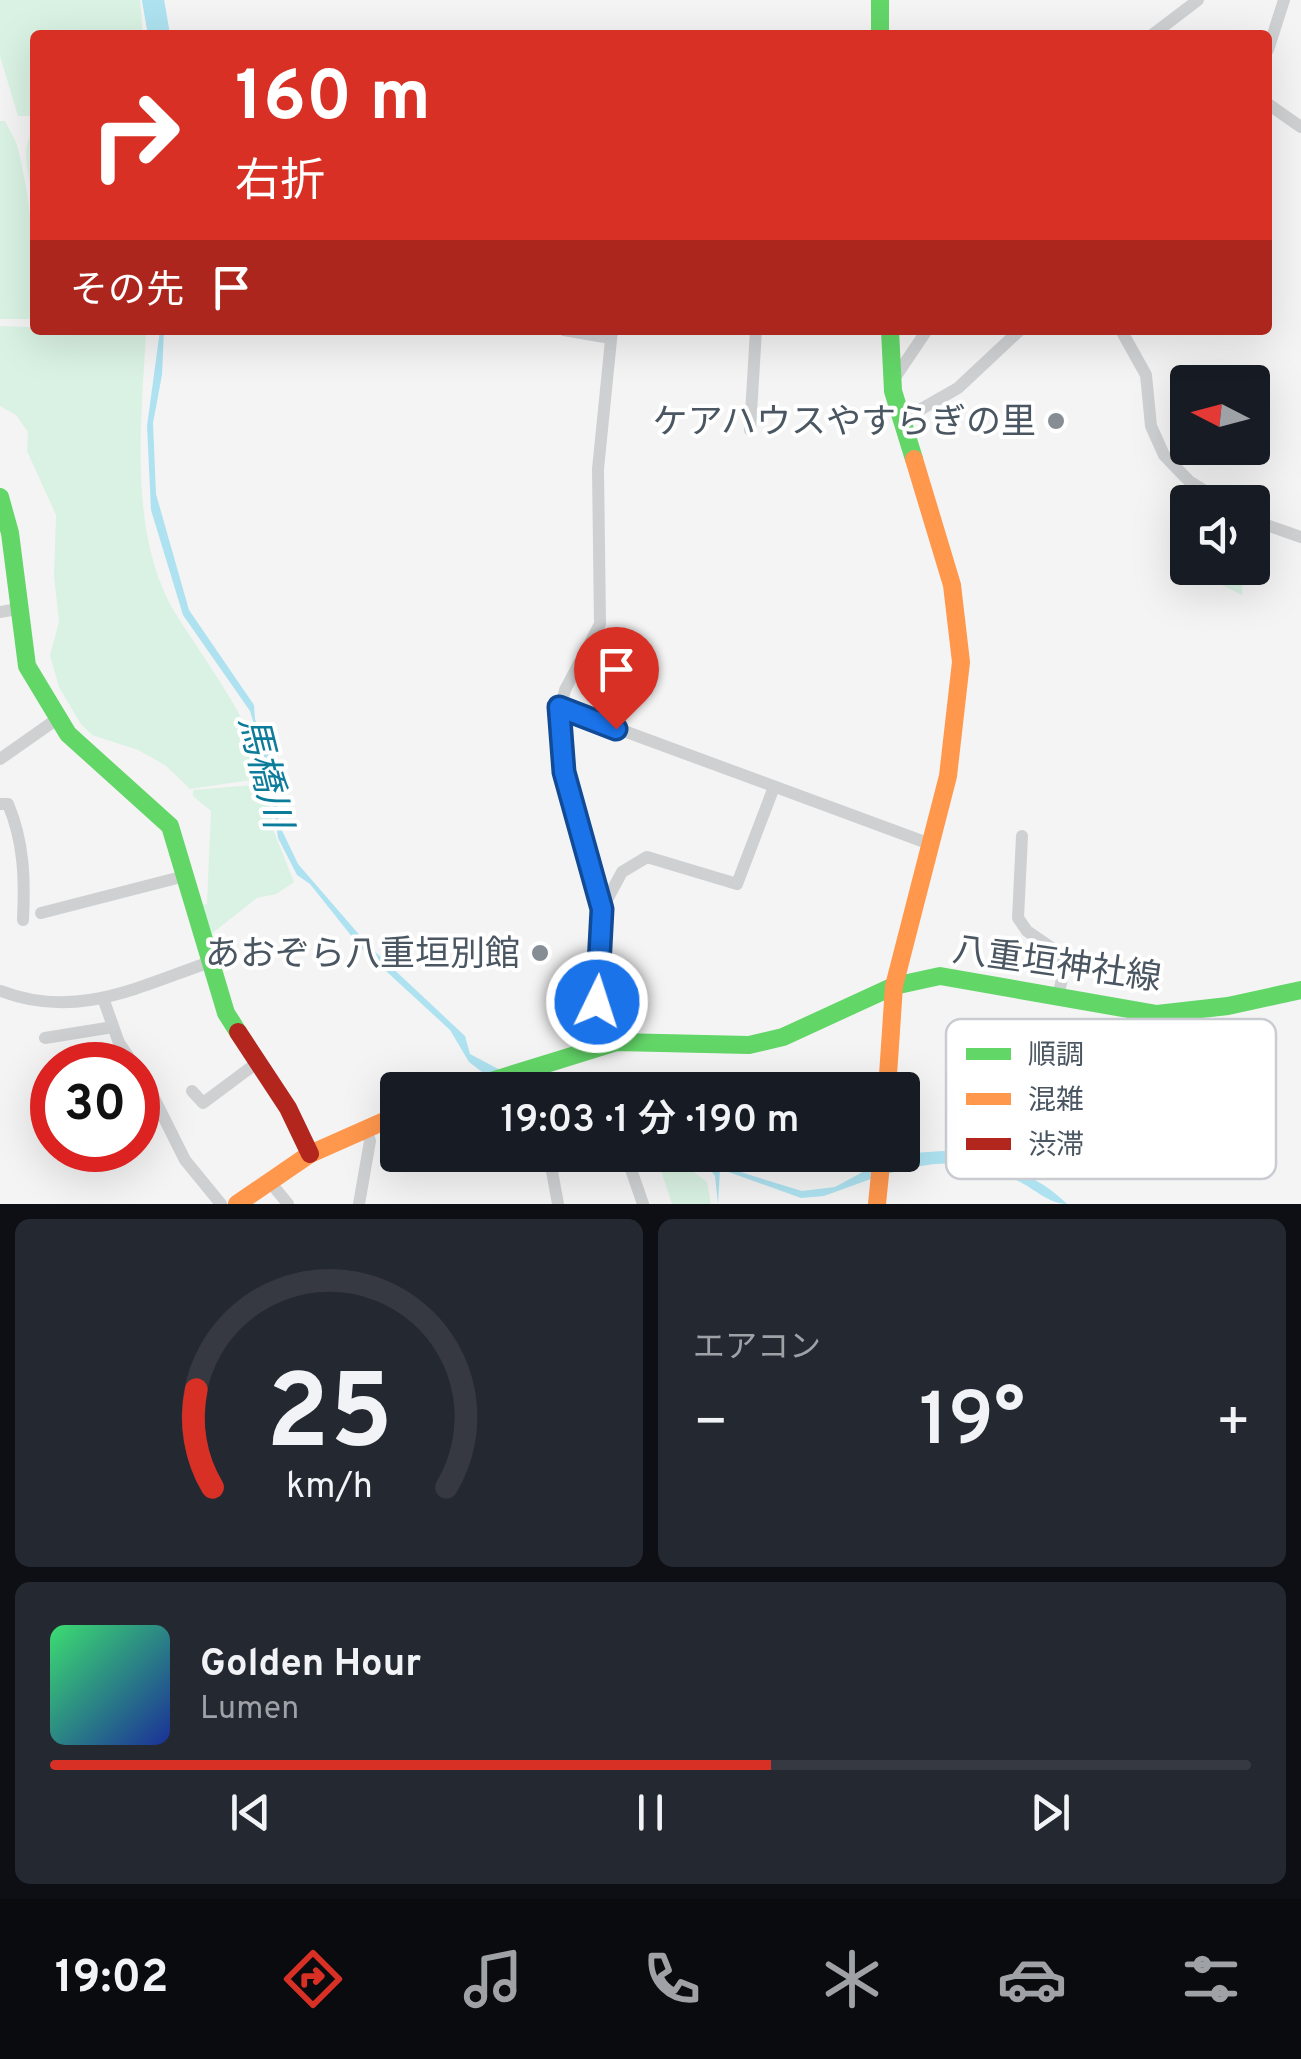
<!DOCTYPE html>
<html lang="ja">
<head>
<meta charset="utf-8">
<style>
	:root { --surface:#171b24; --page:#242831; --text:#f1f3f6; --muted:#9ea1a6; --line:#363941; --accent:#d93025 }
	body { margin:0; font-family:Overpass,"Noto Sans JP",sans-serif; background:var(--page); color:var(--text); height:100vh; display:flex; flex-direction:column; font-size:38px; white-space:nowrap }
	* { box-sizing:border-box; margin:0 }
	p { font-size:32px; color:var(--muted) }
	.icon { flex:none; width:55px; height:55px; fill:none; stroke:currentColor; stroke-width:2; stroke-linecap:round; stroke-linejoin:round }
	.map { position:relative; height:1204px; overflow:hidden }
	.details { display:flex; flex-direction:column; gap:15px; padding:15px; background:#0d0f14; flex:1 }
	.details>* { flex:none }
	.banner { position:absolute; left:30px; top:30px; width:1242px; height:305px; border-radius:10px; box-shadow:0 10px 40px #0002; background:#d93025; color:#fff; overflow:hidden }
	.needle { width:65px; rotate:276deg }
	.controls { position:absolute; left:1170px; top:365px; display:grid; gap:20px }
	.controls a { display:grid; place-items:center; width:100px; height:100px; border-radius:10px; background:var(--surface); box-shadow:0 10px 40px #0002; font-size:50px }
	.speed { position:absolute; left:30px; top:1042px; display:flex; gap:20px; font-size:50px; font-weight:700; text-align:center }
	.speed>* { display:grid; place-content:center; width:130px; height:130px; border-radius:50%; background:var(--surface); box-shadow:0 10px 40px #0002; line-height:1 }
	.speed .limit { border:15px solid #d22; background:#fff; color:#111 }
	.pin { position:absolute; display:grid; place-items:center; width:85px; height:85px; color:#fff; margin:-102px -42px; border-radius:50% 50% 50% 0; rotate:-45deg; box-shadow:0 0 10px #0007 }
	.pin .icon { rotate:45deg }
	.me { position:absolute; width:110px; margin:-55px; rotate:4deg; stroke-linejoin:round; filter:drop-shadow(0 0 8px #0008) }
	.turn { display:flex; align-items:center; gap:35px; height:210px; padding:0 40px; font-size:45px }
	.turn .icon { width:130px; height:130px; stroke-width:2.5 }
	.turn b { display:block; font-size:70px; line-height:85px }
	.then { display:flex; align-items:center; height:95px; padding:0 40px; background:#0003; gap:20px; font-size:38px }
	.big { font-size:75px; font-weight:600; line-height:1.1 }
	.details .card { flex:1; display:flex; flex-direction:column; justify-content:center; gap:15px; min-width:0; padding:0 35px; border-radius:15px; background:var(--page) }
	.details .dial { align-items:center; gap:0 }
	.dial svg { height:260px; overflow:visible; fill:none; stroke:var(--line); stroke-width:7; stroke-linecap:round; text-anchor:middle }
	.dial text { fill:var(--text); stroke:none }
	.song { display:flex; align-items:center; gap:30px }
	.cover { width:120px; height:120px; border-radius:15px; background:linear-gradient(135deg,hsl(140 70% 55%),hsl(230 70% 35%)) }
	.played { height:10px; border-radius:5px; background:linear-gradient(90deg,var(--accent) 60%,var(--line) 60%) }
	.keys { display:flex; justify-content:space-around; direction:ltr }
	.heat { display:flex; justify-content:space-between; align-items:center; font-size:55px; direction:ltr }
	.details .tiles { flex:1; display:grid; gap:15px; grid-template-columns:1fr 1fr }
	.card:last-child { grid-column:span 2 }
	.trip { position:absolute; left:380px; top:1072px; width:540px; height:100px; border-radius:10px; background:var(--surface); box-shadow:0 10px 40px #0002; font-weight:600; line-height:100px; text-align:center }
	.tabs { display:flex; height:160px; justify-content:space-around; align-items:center; background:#090b0e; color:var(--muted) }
	.tabs .icon { width:70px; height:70px }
	.tabs .current { color:var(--accent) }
	.tabs b { font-size:45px; color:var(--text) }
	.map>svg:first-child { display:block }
	.green { fill:#d9f2e3 }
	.water { fill:#aee2f0 }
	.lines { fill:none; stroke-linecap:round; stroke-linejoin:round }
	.river { stroke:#aee2f0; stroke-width:22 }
	.street { stroke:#ced0d2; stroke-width:12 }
	.fast { stroke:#63d668; stroke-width:18 }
	.slow { stroke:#ff974d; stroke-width:18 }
	.jam { stroke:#b3261e; stroke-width:18 }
	.route-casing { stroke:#114b97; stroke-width:25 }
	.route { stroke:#1a73e8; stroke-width:18 }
	.poi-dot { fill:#868d94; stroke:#fff; stroke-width:4 }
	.labels { text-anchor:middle; stroke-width:8; stroke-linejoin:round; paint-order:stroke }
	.poi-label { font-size:35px; fill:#4a5661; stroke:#fff; text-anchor:end }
	.street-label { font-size:35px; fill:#4a5661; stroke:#fff }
	.water-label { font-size:38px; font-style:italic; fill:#0c7c9b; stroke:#fff }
	.key { fill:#fff; stroke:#c9ccd0; stroke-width:2.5 }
	.key-label { font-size:28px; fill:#4a5661 }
</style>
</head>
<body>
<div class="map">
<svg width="1301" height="1204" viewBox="0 0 1301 1204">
	<rect width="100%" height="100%" fill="#f4f4f4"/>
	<!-- green -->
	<g class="green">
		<path d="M0 0H140L143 35H35V116H18L0 56Z"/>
		<path d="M0 121H5C9 130 16 139 18 149 32 204 35 262 35 319H0Z"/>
		<path d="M35 128V204C30 181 18 147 35 128Z"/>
		<path d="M0 326 146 331C142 415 129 519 167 598 185 636 272 742 258 779L190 789 165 765 138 750 92 735 80 723 59 687 50 655 59 622 54 576 56 515 27 451 28 432 16 415 0 406Z"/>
		<path d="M1198 568H1243L1242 595 1198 573Z"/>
		<path d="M266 784 274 832 294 882 276 894 257 898 210 935 198 906 207 904 211 811 193 796V790Z"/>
		<path d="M656 1155H671L707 1182 711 1204H672Z"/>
	</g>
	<!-- water -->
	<g class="water">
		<path d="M160 330H164L162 375 153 423 156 494 189 610 254 705 255 719 275 767 278 822 298 864 369 946 465 1036 470 1054 504 1072 483 1080 482 1072 469 1062 450 1030 361 948 310 884 297 875 278 838 270 776 250 711 183 615 151 510 147 426Z"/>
		<path d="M943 1151C989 1160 1033 1170 1067 1204 1049 1204 1035 1189 1018 1181 970 1157 931 1160 881 1176L883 1162 913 1153Z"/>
		<path d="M699 1155H709L734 1170 802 1191 835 1187 881 1162 879 1176 824 1196 801 1198 720 1169 718 1204 715 1176Z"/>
	</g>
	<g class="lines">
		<!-- river -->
		<path class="river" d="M153 0 159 35"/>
		<!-- street -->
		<g class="street">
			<path d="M1152 35 1198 0"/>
			<path d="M1268 50 1284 0"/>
			<path d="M1268 104 1301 127"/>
			<path d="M564 330 610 338"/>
			<path d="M1121 330 1146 375 1151 426 1164 455 1189 481 1223 502"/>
			<path d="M892 382 927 330"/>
			<path d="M902 420 958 388 1020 330"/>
			<path d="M750 430 756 330"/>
			<path d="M1252 520 1301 537"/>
			<path d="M0 612 17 609"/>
			<path d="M559 707 930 844"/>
			<path d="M0 759 57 719"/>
			<path d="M0 804H8C24 842 25 879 23 920"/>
			<path d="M1022 836 1018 918 1027 931 1056 951 1062 979 1058 997"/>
			<path d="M602 909 622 872 647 857 737 884 774 787"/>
			<path d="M41 913 185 876"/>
			<path d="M1 991C76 1020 138 987 210 962"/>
			<path d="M103 998 119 1043 134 1065"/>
			<path d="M45 1038 113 1027"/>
			<path d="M597 1045 602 909 564 772 558 720 565 690 600 624 598 469 612 330"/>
			<path d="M138 1070 151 1092"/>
			<path d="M192 1091 203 1103 258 1062"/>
			<path d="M138 1094 151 1092 185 1160 221 1204"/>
			<path d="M41 1127 44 1099H52"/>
			<path d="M549 1155 558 1204"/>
			<path d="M626 1155 643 1204"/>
			<path d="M270 1182 288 1204"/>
			<path d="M359 1204 370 1141 366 1129"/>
		</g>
		<!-- fast -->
		<g class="fast">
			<path d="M880 0V35"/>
			<path d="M890 330 893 391 914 459"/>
			<path d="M0 497 10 533 27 666 68 734 170 826 226 1013 238 1032"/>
			<path d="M462 1090 617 1042 749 1045 783 1037 894 986 940 976 1157 1014 1228 1006 1301 990"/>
		</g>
		<!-- slow -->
		<g class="slow">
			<path d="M887 1090 894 986 948 776 961 662 952 585 914 459"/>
			<path d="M237 1204 310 1154 398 1115"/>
			<path d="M877 1204 882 1155"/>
		</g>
		<!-- jam -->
		<path class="jam" d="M238 1032 288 1108 310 1154"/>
	</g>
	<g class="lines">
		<!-- route casing -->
		<g class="route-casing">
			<path id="route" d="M597 1002 602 909 564 772 559 707 616 729"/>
		</g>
		<!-- route -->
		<use href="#route" class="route"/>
	</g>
	<!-- markers -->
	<g class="poi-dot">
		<circle cx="1056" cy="421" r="10"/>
		<circle cx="540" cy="953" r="10"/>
	</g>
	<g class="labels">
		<!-- poi labels -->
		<g class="poi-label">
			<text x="1036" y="433">ケアハウスやすらぎの里</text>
			<text x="520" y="965">あおぞら八重垣別館</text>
		</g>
		<!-- street labels -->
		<g class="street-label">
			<text transform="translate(1057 963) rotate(8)" y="12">八重垣神社線</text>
		</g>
		<!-- water labels -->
		<g class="water-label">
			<text transform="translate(266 772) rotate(76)" y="13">馬橋川</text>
		</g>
	</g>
	<!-- legend -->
	<rect x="946" y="1019" width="330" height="160" rx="15" class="key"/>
	<rect x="966" y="1048" width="45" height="12" fill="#63d668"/>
	<rect x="966" y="1093" width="45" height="12" fill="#ff974d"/>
	<rect x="966" y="1138" width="45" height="12" fill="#b3261e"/>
	<g class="key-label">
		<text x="1028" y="1064">順調</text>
		<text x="1028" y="1109">混雑</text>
		<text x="1028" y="1154">渋滞</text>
	</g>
</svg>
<div class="controls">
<a><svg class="needle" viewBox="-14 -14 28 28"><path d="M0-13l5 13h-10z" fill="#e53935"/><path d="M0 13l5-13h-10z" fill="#9ea1a6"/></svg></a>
<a><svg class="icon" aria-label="sound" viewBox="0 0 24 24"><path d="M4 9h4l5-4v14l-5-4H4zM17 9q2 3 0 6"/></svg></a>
</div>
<div class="speed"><div class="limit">30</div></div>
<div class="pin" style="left:616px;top:729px;background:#d93025"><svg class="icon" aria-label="arrive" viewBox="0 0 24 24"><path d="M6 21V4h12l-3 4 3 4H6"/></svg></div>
<svg class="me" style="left:597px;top:1002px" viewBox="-20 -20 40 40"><circle r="17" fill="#1a73e8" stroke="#fff" stroke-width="3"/><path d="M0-11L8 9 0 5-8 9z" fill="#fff"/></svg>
<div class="trip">19:03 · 1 分 · 190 m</div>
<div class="banner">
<div class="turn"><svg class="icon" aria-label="right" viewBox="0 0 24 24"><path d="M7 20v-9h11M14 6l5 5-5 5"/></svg><div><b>160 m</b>右折</div></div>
<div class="then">その先<svg class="icon" aria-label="arrive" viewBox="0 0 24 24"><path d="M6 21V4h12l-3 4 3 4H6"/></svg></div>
</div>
</div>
<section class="details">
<div class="tiles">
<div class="card dial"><svg viewBox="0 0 100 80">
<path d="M14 69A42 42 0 1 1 86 69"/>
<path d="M14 69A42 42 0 0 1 9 39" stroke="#d93025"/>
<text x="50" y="56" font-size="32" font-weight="700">25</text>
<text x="50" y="72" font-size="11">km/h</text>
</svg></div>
<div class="card"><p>エアコン</p>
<div class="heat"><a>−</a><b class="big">19°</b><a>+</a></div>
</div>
<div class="card">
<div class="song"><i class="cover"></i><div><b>Golden Hour</b><p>Lumen</p></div></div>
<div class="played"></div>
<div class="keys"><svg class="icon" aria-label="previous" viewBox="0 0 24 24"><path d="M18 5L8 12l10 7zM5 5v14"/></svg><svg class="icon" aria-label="pause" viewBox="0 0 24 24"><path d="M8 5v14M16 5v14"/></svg><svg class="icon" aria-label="next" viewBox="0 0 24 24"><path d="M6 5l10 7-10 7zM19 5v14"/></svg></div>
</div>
</div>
</section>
<nav class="tabs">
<b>19:02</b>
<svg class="icon current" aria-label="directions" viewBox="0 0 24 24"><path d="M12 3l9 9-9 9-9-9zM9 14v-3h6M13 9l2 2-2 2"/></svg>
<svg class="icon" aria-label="music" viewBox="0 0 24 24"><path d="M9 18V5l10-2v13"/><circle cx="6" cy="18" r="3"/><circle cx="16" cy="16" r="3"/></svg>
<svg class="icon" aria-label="phone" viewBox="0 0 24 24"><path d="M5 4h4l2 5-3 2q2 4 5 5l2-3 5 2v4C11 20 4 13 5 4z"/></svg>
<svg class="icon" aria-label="climate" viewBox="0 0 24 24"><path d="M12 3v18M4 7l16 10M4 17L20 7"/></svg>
<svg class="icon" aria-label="car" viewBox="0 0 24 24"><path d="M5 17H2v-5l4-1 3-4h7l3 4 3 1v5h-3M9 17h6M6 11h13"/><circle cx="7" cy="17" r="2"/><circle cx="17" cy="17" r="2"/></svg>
<svg class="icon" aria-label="filters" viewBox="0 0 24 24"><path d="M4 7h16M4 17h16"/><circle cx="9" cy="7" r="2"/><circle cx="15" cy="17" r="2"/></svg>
</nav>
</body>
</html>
